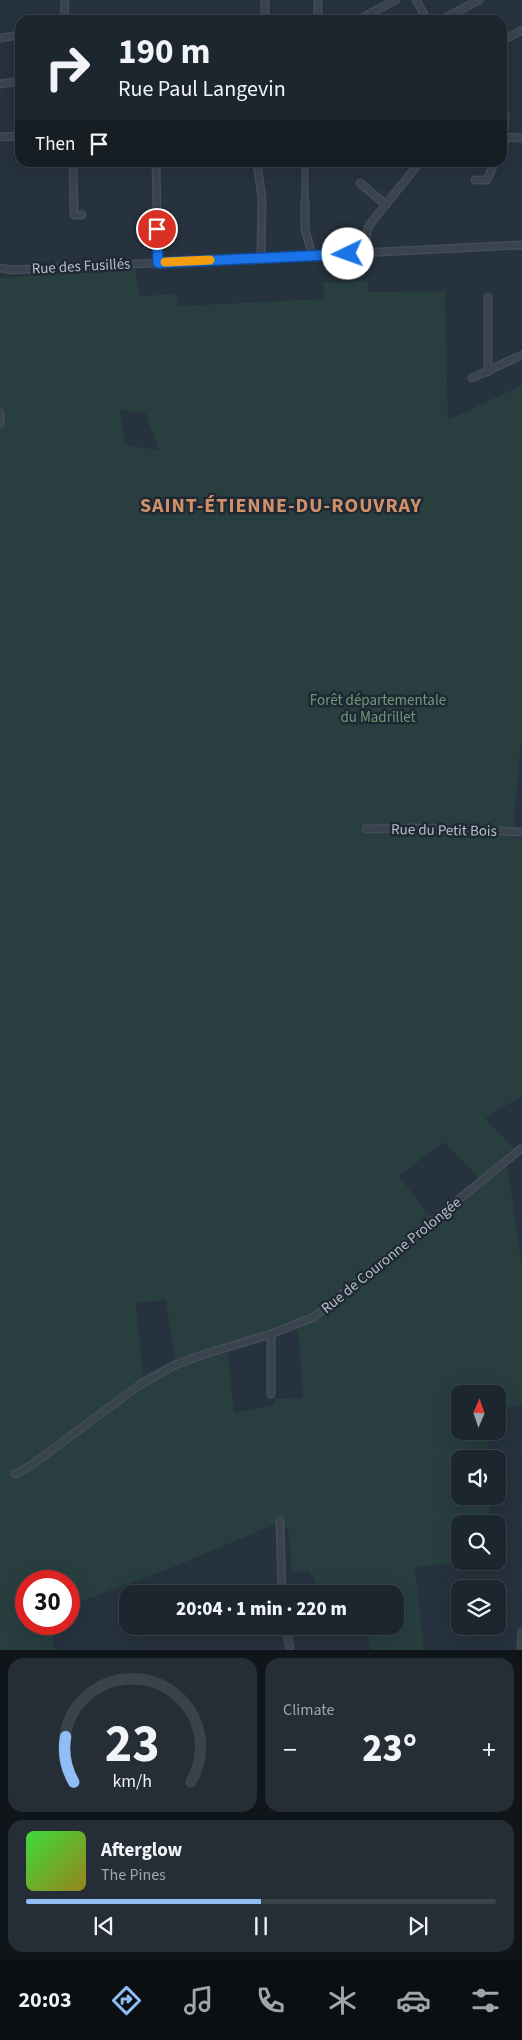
<!DOCTYPE html>
<html lang="en">
<head>
<meta charset="utf-8">
<style>
	:root { --surface:#1c262e; --page:#252e36; --text:#f1f3f6; --muted:#a0a5aa; --line:#3a434a; --accent:#90bdf4 }
	body { margin:0; font-family:"Source Sans 3",sans-serif; background:var(--page); color:var(--text); height:100vh; display:flex; flex-direction:column; font-size:19px; white-space:nowrap }
	* { box-sizing:border-box; margin:0 }
	p { font-size:16px; color:var(--muted) }
	.icon { flex:none; width:28px; height:28px; fill:none; stroke:currentColor; stroke-width:2; stroke-linecap:round; stroke-linejoin:round }
	.map { position:relative; height:1650px; overflow:hidden }
	.side { display:flex; flex-direction:column; gap:8px; padding:8px; background:#0f1519; flex:1 }
	.side>* { flex:none }
	.guide { position:absolute; left:15px; top:15px; width:492px; height:152px; border-radius:15px; box-shadow:0 5px 20px #0002,0 0 0 1px var(--line); background:#1c262e; color:var(--text); overflow:hidden }
	.needle { width:32px; rotate:2deg }
	.fabs { position:absolute; left:451px; top:1385px; display:grid; gap:10px }
	.fabs a { display:grid; place-items:center; width:55px; height:55px; border-radius:10px; background:var(--surface); box-shadow:0 5px 20px #0002,0 0 0 1px var(--line); font-size:25px }
	.speed { position:absolute; left:15px; top:1570px; display:flex; gap:10px; font-size:25px; font-weight:700; text-align:center }
	.speed>* { display:grid; place-content:center; width:65px; height:65px; border-radius:50%; background:var(--surface); box-shadow:0 5px 20px #0002,0 0 0 1px var(--line); line-height:1 }
	.speed .limit { border:8px solid #d22; background:#fff; color:#111 }
	.pin { position:absolute; display:grid; place-items:center; width:42px; height:42px; color:#fff; margin:-21px; border:2px solid #fff; border-radius:50%; box-shadow:0 1px 5px #0007 }
	.me { position:absolute; width:55px; margin:-28px; rotate:267deg; stroke-linejoin:round; filter:drop-shadow(0 0 4px #0008) }
	.turn { display:flex; align-items:center; gap:18px; height:105px; padding:0 20px; font-size:22px }
	.turn .icon { width:65px; height:65px; stroke-width:2.5 }
	.turn b { display:block; font-size:35px; line-height:42px }
	.then { display:flex; align-items:center; height:48px; padding:0 20px; background:#0003; gap:10px; font-size:19px }
	.big { font-size:38px; font-weight:800; line-height:1.1 }
	.side .card { flex:1; display:flex; flex-direction:column; justify-content:center; gap:8px; min-width:0; padding:0 18px; border-radius:15px; background:var(--page) }
	.side .dial { align-items:center; gap:0 }
	.dial svg { height:130px; overflow:visible; fill:none; stroke:var(--line); stroke-width:7; stroke-linecap:round; text-anchor:middle }
	.dial text { fill:var(--text); stroke:none }
	.song { display:flex; align-items:center; gap:15px }
	.cover { width:60px; height:60px; border-radius:8px; background:linear-gradient(135deg,hsl(120 70% 55%),hsl(50 70% 35%)) }
	.played { height:5px; border-radius:2px; background:linear-gradient(90deg,var(--accent) 50%,var(--line) 50%) }
	.keys { display:flex; justify-content:space-around; direction:ltr }
	.heat { display:flex; justify-content:space-between; align-items:center; font-size:28px; direction:ltr }
	.side .tiles { flex:1; display:grid; gap:8px; grid-template-columns:1fr 1fr }
	.card:last-child { grid-column:span 2 }
	.trip { position:absolute; left:119px; top:1585px; width:285px; height:50px; border-radius:15px; background:var(--surface); box-shadow:0 5px 20px #0002,0 0 0 1px var(--line); font-weight:800; line-height:50px; text-align:center }
	.menu { display:flex; height:80px; justify-content:space-around; align-items:center; background:#0b0f12; color:var(--muted) }
	.menu .icon { width:35px; height:35px }
	.menu .current { color:var(--accent) }
	.menu b { font-size:22px; color:var(--text) }
	.map>svg:first-child { display:block }
	.green { fill:#283e3f; fill-rule:evenodd }
	.lines { fill:none; stroke-linecap:round; stroke-linejoin:round }
	.pedestrian-casing { stroke:#434d58; stroke-width:7 }
	.minor-casing { stroke:#434d58; stroke-width:9 }
	.pedestrian { stroke:#3a444e; stroke-width:4.5 }
	.minor { stroke:#3a444e; stroke-width:6 }
	.route-casing { stroke:#114b97; stroke-width:12 }
	.route { stroke:#1a73e8; stroke-width:9 }
	.slow { stroke:#f59e0b; stroke-width:9 }
	.labels { text-anchor:middle; stroke-width:5; stroke-linejoin:round; paint-order:stroke }
	.street-label { font-size:15px; fill:#b6bfc9; stroke:#1f2934 }
	.park-label { font-size:15px; fill:#6e9975; stroke:#1f2934 }
	.district-label { font-size:20px; font-weight:bold; letter-spacing:1px; fill:#d19069; stroke:#1f2934 }
</style>
</head>
<body>
<div class="map">
<svg width="522" height="1650" viewBox="0 0 522 1650">
	<rect width="100%" height="100%" fill="#26323e"/>
	<!-- green -->
	<path class="green" d="M135 269 140 296 176 294 178 306 324 299 323 282 367 281 369 292 445 291 448 420 522 385V732L514 820V838L522 839V1096L485 1118 514 1148 479 1178 444 1142 399 1176 430 1216 437 1222 507 1164 522 1267V1405L498 1409V1394H460V1431H488L489 1459H460V1496H489L490 1524H460V1561H473L415 1567 424 1650H371L366 1626H395V1594H323L309 1571 292 1572 288 1528 271 1526 166 1570 69 1606V1581H26V1624H52L54 1650H0V278ZM120 409 146 414 159 450 125 445ZM166 1300 175 1360 143 1375 136 1303ZM298 1328 303 1398 275 1399 274 1405 234 1413 228 1352Z"/>
	<g class="lines">
		<!-- pedestrian casing -->
		<g class="pedestrian-casing">
			<path id="pedestrian" d="M305 200V165"/>
		</g>
		<!-- minor casing -->
		<g class="minor-casing">
			<g id="minor">
				<path d="M318 0V20"/>
				<path d="M416 0 427 20"/>
				<path d="M265 1V20"/>
				<path d="M64 20 65 0"/>
				<path d="M358 20 396 0"/>
				<path d="M441 20 479 0"/>
				<path d="M0 38 20 35"/>
				<path d="M502 41 522 30"/>
				<path d="M0 84 20 81"/>
				<path d="M502 112 505 115 503 137"/>
				<path d="M0 137 20 136"/>
				<path d="M502 137 522 138"/>
				<path d="M502 147 507 137"/>
				<path d="M73 162 74 215H82"/>
				<path d="M156 162 158 263"/>
				<path d="M257 162 262 199 261 258"/>
				<path d="M305 162V165"/>
				<path d="M475 180H487L495 162"/>
				<path d="M360 183 386 205"/>
				<path d="M305 200V229L312 255"/>
				<path d="M366 253 367 230 370 224 420 162"/>
				<path d="M0 268 12 270 522 245"/>
				<path d="M488 297V372"/>
				<path d="M472 378 522 355"/>
				<path d="M0 413V423"/>
				<path d="M366 829 415 828 522 832"/>
				<path d="M271 1394V1334"/>
				<path d="M15 1474 30 1466 141 1384 175 1365 202 1355 271 1334 314 1317 522 1148"/>
				<path d="M280 1521 282 1594"/>
				<path d="M286 1626 290 1650"/>
				<path d="M521 1650 522 1632"/>
			</g>
		</g>
		<!-- pedestrian -->
		<use href="#pedestrian" class="pedestrian"/>
		<!-- minor -->
		<use href="#minor" class="minor"/>
	</g>
	<g class="lines">
		<!-- route casing -->
		<g class="route-casing">
			<path id="route" d="M157 229 158 263 348 254"/>
		</g>
		<!-- route -->
		<use href="#route" class="route"/>
		<!-- slow -->
		<path class="slow" d="M165 262 210 260"/>
	</g>
	<g class="labels">
		<!-- street labels -->
		<g class="street-label">
			<text transform="translate(81 266) rotate(-3)" y="5">Rue des Fusillés</text>
			<text transform="translate(444 830) rotate(1)" y="5">Rue du Petit Bois</text>
			<text transform="translate(391 1255) rotate(-39)" y="5">Rue de Couronne Prolongée</text>
		</g>
		<!-- park labels -->
		<g class="park-label">
			<text x="378" y="705">Forêt départementale<tspan x="378" dy="17">du Madrillet</tspan></text>
		</g>
		<!-- district labels -->
		<g class="district-label">
			<text x="281" y="512">SAINT-ÉTIENNE-DU-ROUVRAY</text>
		</g>
	</g>
</svg>
<div class="fabs">
<a><svg class="needle" viewBox="-14 -14 28 28"><path d="M0-13l5 13h-10z" fill="#e53935"/><path d="M0 13l5-13h-10z" fill="#a0a5aa"/></svg></a>
<a><svg class="icon" aria-label="sound" viewBox="0 0 24 24"><path d="M4 9h4l5-4v14l-5-4H4zM17 9q2 3 0 6"/></svg></a>
<a><svg class="icon" aria-label="search" viewBox="0 0 24 24"><circle cx="10" cy="10" r="6"/><path d="M15 15l6 6"/></svg></a>
<a><svg class="icon" aria-label="layers" viewBox="0 0 24 24"><path d="M12 4l9 5-9 5-9-5zM3 14l9 5 9-5"/></svg></a>
</div>
<div class="speed"><div class="limit">30</div></div>
<div class="pin" style="left:157px;top:229px;background:#d93025"><svg class="icon" aria-label="arrive" viewBox="0 0 24 24"><path d="M6 21V4h12l-3 4 3 4H6"/></svg></div>
<svg class="me" style="left:348px;top:254px" viewBox="-20 -20 40 40"><circle r="19" fill="#fff"/><path d="M0-13L10 11 0 6-10 11z" fill="#1a73e8"/></svg>
<div class="trip">20:04 · 1 min · 220 m</div>
<div class="guide">
<div class="turn"><svg class="icon" aria-label="right" viewBox="0 0 24 24"><path d="M7 20v-9h11M14 6l5 5-5 5"/></svg><div><b>190 m</b>Rue Paul Langevin</div></div>
<div class="then">Then<svg class="icon" aria-label="arrive" viewBox="0 0 24 24"><path d="M6 21V4h12l-3 4 3 4H6"/></svg></div>
</div>
</div>
<section class="side">
<div class="tiles">
<div class="card dial"><svg viewBox="0 0 100 80">
<path d="M14 69A42 42 0 1 1 86 69"/>
<path d="M14 69A42 42 0 0 1 9 41" stroke="#90bdf4"/>
<text x="50" y="56" font-size="32" font-weight="700">23</text>
<text x="50" y="72" font-size="11">km/h</text>
</svg></div>
<div class="card"><p>Climate</p>
<div class="heat"><a>−</a><b class="big">23°</b><a>+</a></div>
</div>
<div class="card">
<div class="song"><i class="cover"></i><div><b>Afterglow</b><p>The Pines</p></div></div>
<div class="played"></div>
<div class="keys"><svg class="icon" aria-label="previous" viewBox="0 0 24 24"><path d="M18 5L8 12l10 7zM5 5v14"/></svg><svg class="icon" aria-label="pause" viewBox="0 0 24 24"><path d="M8 5v14M16 5v14"/></svg><svg class="icon" aria-label="next" viewBox="0 0 24 24"><path d="M6 5l10 7-10 7zM19 5v14"/></svg></div>
</div>
</div>
</section>
<nav class="menu">
<b>20:03</b>
<svg class="icon current" aria-label="directions" viewBox="0 0 24 24"><path d="M12 3l9 9-9 9-9-9zM9 14v-3h6M13 9l2 2-2 2"/></svg>
<svg class="icon" aria-label="music" viewBox="0 0 24 24"><path d="M9 18V5l10-2v13"/><circle cx="6" cy="18" r="3"/><circle cx="16" cy="16" r="3"/></svg>
<svg class="icon" aria-label="phone" viewBox="0 0 24 24"><path d="M5 4h4l2 5-3 2q2 4 5 5l2-3 5 2v4C11 20 4 13 5 4z"/></svg>
<svg class="icon" aria-label="climate" viewBox="0 0 24 24"><path d="M12 3v18M4 7l16 10M4 17L20 7"/></svg>
<svg class="icon" aria-label="car" viewBox="0 0 24 24"><path d="M5 17H2v-5l4-1 3-4h7l3 4 3 1v5h-3M9 17h6M6 11h13"/><circle cx="7" cy="17" r="2"/><circle cx="17" cy="17" r="2"/></svg>
<svg class="icon" aria-label="filters" viewBox="0 0 24 24"><path d="M4 7h16M4 17h16"/><circle cx="9" cy="7" r="2"/><circle cx="15" cy="17" r="2"/></svg>
</nav>
</body>
</html>
